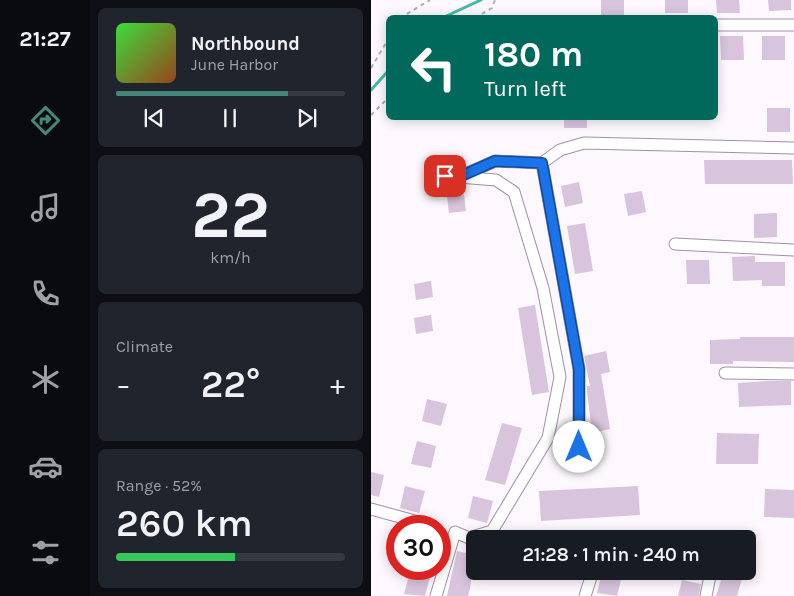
<!DOCTYPE html>
<html lang="en">
<head>
<meta charset="utf-8">
<style>
	:root { --surface:#171b24; --page:#20242c; --text:#f1f3f6; --muted:#9ea1a6; --line:#363941; --accent:#45887b }
	body { margin:0; font-family:Karla,sans-serif; background:var(--page); color:var(--text); height:100vh; display:flex; flex-direction:column; font-size:19px; white-space:nowrap }
	* { box-sizing:border-box; margin:0 }
	p { font-size:16px; color:var(--muted) }
	.icon { flex:none; width:28px; height:28px; fill:none; stroke:currentColor; stroke-width:2; stroke-linecap:round; stroke-linejoin:round }
	.map { position:relative; flex:1; overflow:hidden }
	.side { display:flex; flex-direction:column; gap:8px; padding:8px; background:#0d0f14; width:281px }
	.side>* { flex:none }
	.guide { position:absolute; left:15px; top:15px; width:332px; height:105px; border-radius:8px; box-shadow:0 2px 12px #0003; background:#00695c; color:#fff; overflow:hidden }
	.speed { position:absolute; left:15px; top:515px; display:flex; gap:10px; font-size:25px; font-weight:700; text-align:center }
	.speed>* { display:grid; place-content:center; width:65px; height:65px; border-radius:50%; background:var(--surface); box-shadow:0 2px 12px #0003; line-height:1 }
	.speed .limit { border:8px solid #d22; background:#fff; color:#111 }
	.pin { position:absolute; display:grid; place-items:center; width:42px; height:42px; color:#fff; margin:-21px; border-radius:10px; box-shadow:0 2px 8px #0006 }
	.me { position:absolute; width:55px; margin:-28px; rotate:0deg; stroke-linejoin:round; filter:drop-shadow(0 0 4px #0008) }
	.turn { display:flex; align-items:center; gap:18px; height:105px; padding:0 15px; font-size:22px }
	.turn .icon { width:65px; height:65px; stroke-width:2.5 }
	.turn b { display:block; font-size:35px; line-height:42px }
	.big { font-size:38px; font-weight:600; line-height:1.1 }
	.side .tile { flex:1; display:flex; flex-direction:column; justify-content:center; gap:8px; min-width:0; padding:0 18px; border-radius:8px; background:var(--page) }
	.side .dial { align-items:center; gap:0 }
	.dial b { font-size:65px; line-height:1 }
	.song { display:flex; align-items:center; gap:15px }
	.cover { width:60px; height:60px; border-radius:8px; background:linear-gradient(135deg,hsl(120 70% 55%),hsl(20 70% 35%)) }
	.played { height:5px; border-radius:2px; background:linear-gradient(90deg,var(--accent) 75%,var(--line) 75%) }
	.keys { display:flex; justify-content:space-around; direction:ltr }
	.heat { display:flex; justify-content:space-between; align-items:center; font-size:28px; direction:ltr }
	.charge { height:8px; border-radius:4px; background:linear-gradient(90deg,#34c759 52%,var(--line) 0) }
	.trip { position:absolute; left:95px; top:530px; width:290px; height:50px; border-radius:8px; background:var(--surface); box-shadow:0 2px 12px #0003; font-weight:600; line-height:50px; text-align:center }
	main { display:flex; flex:1; min-height:0 }
	.menu { display:flex; flex-direction:column; width:90px; justify-content:space-around; align-items:center; background:#090b0e; color:var(--muted) }
	.menu .icon { width:35px; height:35px }
	.menu .selected { color:var(--accent) }
	.menu b { font-size:22px; color:var(--text) }
	.map>svg:first-child { display:block }
	.lines { fill:none; stroke-linecap:round; stroke-linejoin:round }
	.stream { stroke:#43baa6; stroke-width:3 }
	.building { fill:#d8c4dc }
	.minor-casing { stroke:#a290a6; stroke-width:13 }
	.path { stroke:#b3aeb4; stroke-width:2; stroke-dasharray:4 4; stroke-linecap:butt }
	.minor { stroke:#fff; stroke-width:11 }
	.route-casing { stroke:#114b97; stroke-width:12 }
	.route { stroke:#1a73e8; stroke-width:9 }
</style>
</head>
<body>
<main>
<nav class="menu">
<b>21:27</b>
<svg class="icon selected" aria-label="directions" viewBox="0 0 24 24"><path d="M12 3l9 9-9 9-9-9zM9 14v-3h6M13 9l2 2-2 2"/></svg>
<svg class="icon" aria-label="music" viewBox="0 0 24 24"><path d="M9 18V5l10-2v13"/><circle cx="6" cy="18" r="3"/><circle cx="16" cy="16" r="3"/></svg>
<svg class="icon" aria-label="phone" viewBox="0 0 24 24"><path d="M5 4h4l2 5-3 2q2 4 5 5l2-3 5 2v4C11 20 4 13 5 4z"/></svg>
<svg class="icon" aria-label="climate" viewBox="0 0 24 24"><path d="M12 3v18M4 7l16 10M4 17L20 7"/></svg>
<svg class="icon" aria-label="car" viewBox="0 0 24 24"><path d="M5 17H2v-5l4-1 3-4h7l3 4 3 1v5h-3M9 17h6M6 11h13"/><circle cx="7" cy="17" r="2"/><circle cx="17" cy="17" r="2"/></svg>
<svg class="icon" aria-label="filters" viewBox="0 0 24 24"><path d="M4 7h16M4 17h16"/><circle cx="9" cy="7" r="2"/><circle cx="15" cy="17" r="2"/></svg>
</nav>
<section class="side">
<div class="tile">
<div class="song"><i class="cover"></i><div><b>Northbound</b><p>June Harbor</p></div></div>
<div class="played"></div>
<div class="keys"><svg class="icon" aria-label="previous" viewBox="0 0 24 24"><path d="M18 5L8 12l10 7zM5 5v14"/></svg><svg class="icon" aria-label="pause" viewBox="0 0 24 24"><path d="M8 5v14M16 5v14"/></svg><svg class="icon" aria-label="next" viewBox="0 0 24 24"><path d="M6 5l10 7-10 7zM19 5v14"/></svg></div>
</div>
<div class="tile dial"><b>22</b><p>km/h</p></div>
<div class="tile"><p>Climate</p>
<div class="heat"><a>−</a><b class="big">22°</b><a>+</a></div>
</div>
<div class="tile"><p>Range · 52%</p><b class="big">260 km</b><div class="charge"></div></div>
</section>
<div class="map">
<svg width="423" height="596" viewBox="0 0 423 596">
	<rect width="100%" height="100%" fill="#fcf8fd"/>
	<g class="lines">
		<!-- stream -->
		<g class="stream">
			<path d="M71 18 110 0"/>
			<path d="M0 90 18 70"/>
		</g>
	</g>
	<!-- building -->
	<g class="building">
		<rect x="230" y="0" width="23" height="16"/>
		<rect x="294" y="0" width="23" height="13"/>
		<path d="M345 0H368L369 13H346Z"/>
		<path d="M397 0H420V10L398 11Z"/>
		<path d="M349 36H372L373 60H350Z"/>
		<rect x="391" y="36" width="23" height="24"/>
		<rect x="396" y="108" width="23" height="24"/>
		<rect x="193" y="118" width="23" height="10"/>
		<path d="M333 160H421L422 184H334Z"/>
		<path d="M208 182 212 203 194 207 190 186Z"/>
		<path d="M271 191 275 212 257 216 253 194Z"/>
		<path d="M93 195 95 211 78 213 76 197Z"/>
		<path d="M406 213V237L383 238V214Z"/>
		<path d="M214 223 222 271 204 274 196 226Z"/>
		<path d="M384 256V262H414V286H391V280L362 281 361 257Z"/>
		<path d="M315 260H338L339 284H316Z"/>
		<path d="M60 281 62 297 45 300 43 284Z"/>
		<path d="M164 305 178 392 161 395 147 308Z"/>
		<path d="M60 315 62 331 45 334 43 318Z"/>
		<path d="M369 337H423V362L362 361V364H339V340L369 339Z"/>
		<path d="M235 351 239 372 230 374 239 429 221 433 216 391V386H219L213 356Z"/>
		<path d="M396 381H420V405L368 407 367 383Z"/>
		<path d="M56 399 76 404 70 426 51 421Z"/>
		<path d="M131 423 151 428 134 485 114 480Z"/>
		<path d="M346 433 388 434 387 464H345Z"/>
		<path d="M46 441 65 446 60 468 40 464Z"/>
		<path d="M0 472 13 475 8 497 0 495Z"/>
		<path d="M34 486 54 491 48 513 29 508Z"/>
		<path d="M267 486 269 515 170 521 168 491Z"/>
		<path d="M394 489 423 490V518L393 517Z"/>
		<path d="M102 496 122 501 116 523 97 518Z"/>
		<path d="M86 551 104 555 99 588 97 596H76Z"/>
		<path d="M231 571 251 576 246 596 226 593Z"/>
		<path d="M353 571H373L366 596H345Z"/>
		<path d="M39 572 59 577 54 596 33 594Z"/>
		<path d="M311 580 330 584 328 596H307Z"/>
	</g>
	<g class="lines">
		<!-- minor casing -->
		<g class="minor-casing">
			<g id="minor">
				<path d="M345 25H423"/>
				<path d="M171 163 208 369V447"/>
				<path d="M68 168 74 176 88 177"/>
				<path d="M304 244 423 250"/>
				<path d="M354 373 423 374"/>
				<path d="M0 509 62 526"/>
				<path d="M65 596 84 532 98 538 121 531 177 438 189 377 172 288 143 192 125 180 88 177 124 161 171 163 189 150 213 143 423 148"/>
				<path d="M214 596 222 571"/>
				<path d="M335 596 340 571"/>
			</g>
		</g>
		<!-- path -->
		<g class="path">
			<path d="M29 18 59 0"/>
			<path d="M104 18 121 8 124 0"/>
			<path d="M0 68 18 38"/>
			<path d="M0 115 18 97"/>
		</g>
		<!-- minor -->
		<use href="#minor" class="minor"/>
	</g>
	<g class="lines">
		<!-- route casing -->
		<g class="route-casing">
			<path id="route" d="M74 176 88 177 124 161 171 163 208 369V447"/>
		</g>
		<!-- route -->
		<use href="#route" class="route"/>
	</g>
</svg>
<div class="speed"><div class="limit">30</div></div>
<div class="pin" style="left:74px;top:176px;background:#d93025"><svg class="icon" aria-label="arrive" viewBox="0 0 24 24"><path d="M6 21V4h12l-3 4 3 4H6"/></svg></div>
<svg class="me" style="left:208px;top:447px" viewBox="-20 -20 40 40"><circle r="19" fill="#fff"/><path d="M0-13L10 11 0 6-10 11z" fill="#1a73e8"/></svg>
<div class="trip">21:28 · 1 min · 240 m</div>
<div class="guide">
<div class="turn"><svg class="icon" aria-label="left" viewBox="0 0 24 24"><path d="M17 20v-9H6M10 6l-5 5 5 5"/></svg><div><b>180 m</b>Turn left</div></div>
</div>
</div>
</main>
</body>
</html>
